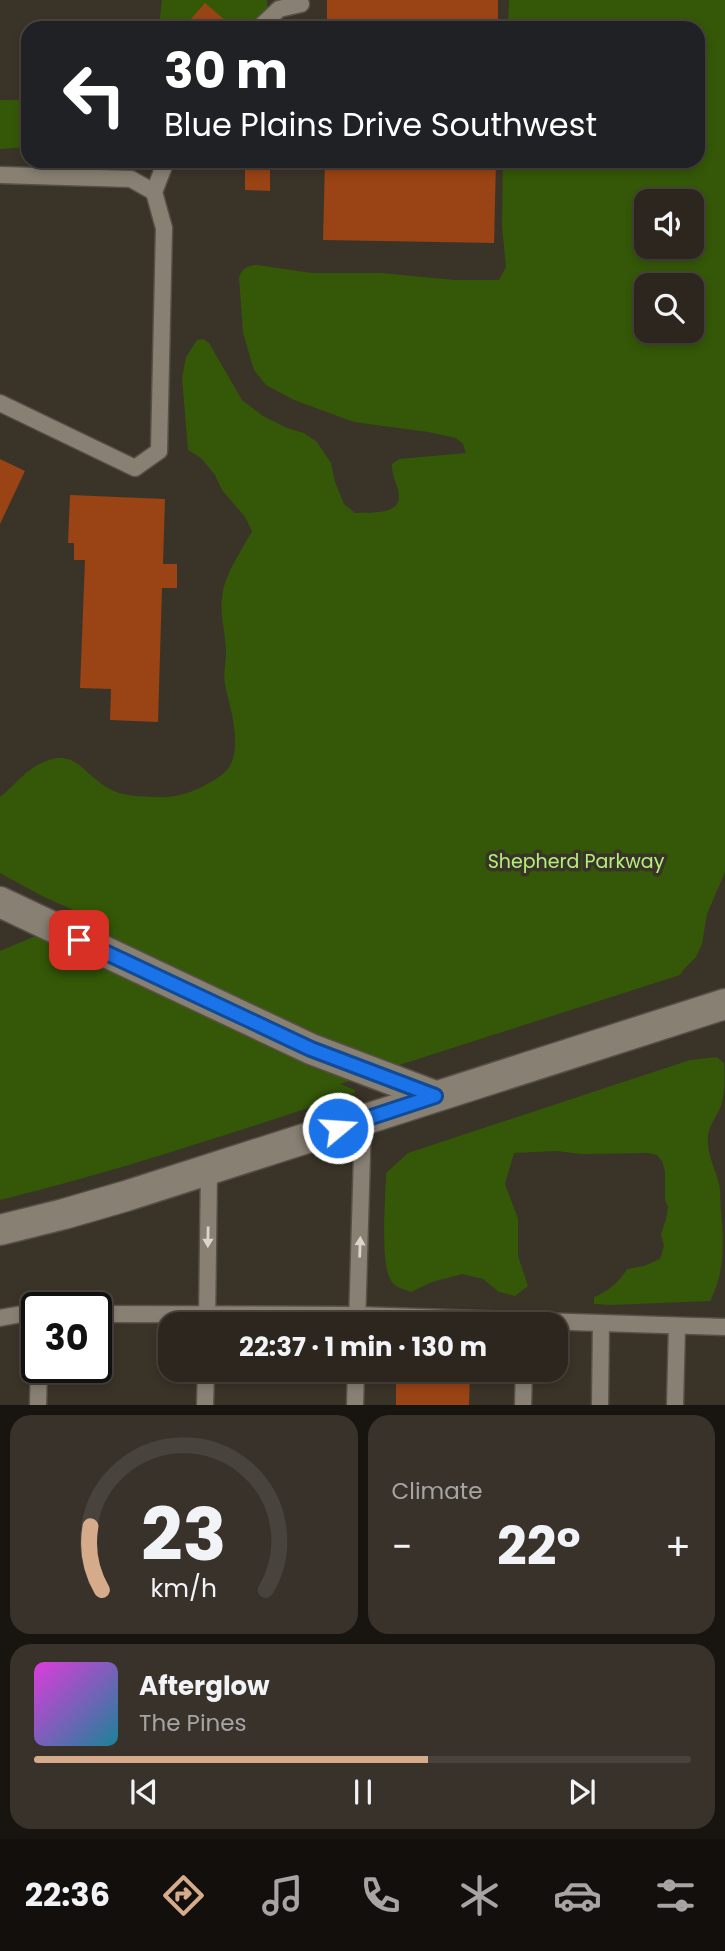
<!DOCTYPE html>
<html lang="en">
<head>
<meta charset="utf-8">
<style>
	:root { --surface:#2c261e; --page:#38322b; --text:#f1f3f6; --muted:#a6a5a4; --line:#48433c; --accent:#d6ab8b }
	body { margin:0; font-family:Poppins,sans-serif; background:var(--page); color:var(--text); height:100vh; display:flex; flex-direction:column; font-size:26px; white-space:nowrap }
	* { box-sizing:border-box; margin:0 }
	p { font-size:23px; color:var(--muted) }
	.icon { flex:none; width:38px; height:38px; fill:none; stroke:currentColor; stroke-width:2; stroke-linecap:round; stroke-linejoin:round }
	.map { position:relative; height:1405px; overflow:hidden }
	.details { display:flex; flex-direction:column; gap:10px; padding:10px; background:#181510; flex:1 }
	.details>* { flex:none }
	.banner { position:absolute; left:21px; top:21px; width:684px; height:147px; border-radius:21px; box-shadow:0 4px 10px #0003,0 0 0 2px var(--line); background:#202124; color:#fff; overflow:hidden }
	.controls { position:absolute; left:634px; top:189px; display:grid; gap:14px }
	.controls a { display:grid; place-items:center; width:70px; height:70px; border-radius:14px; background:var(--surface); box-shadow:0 4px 10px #0003,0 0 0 2px var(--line); font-size:35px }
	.speed { position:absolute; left:21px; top:1292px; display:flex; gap:14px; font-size:35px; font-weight:700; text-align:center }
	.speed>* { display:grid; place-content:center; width:91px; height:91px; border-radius:50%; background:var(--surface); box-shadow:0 4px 10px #0003,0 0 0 2px var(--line); line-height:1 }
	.speed .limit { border:4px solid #111; border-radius:10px; background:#fff; color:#111 }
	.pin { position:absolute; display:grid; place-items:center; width:60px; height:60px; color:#fff; margin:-30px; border-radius:14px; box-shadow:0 4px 10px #0006 }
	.me { position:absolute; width:77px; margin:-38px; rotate:72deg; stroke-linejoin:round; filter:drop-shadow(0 0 5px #0008) }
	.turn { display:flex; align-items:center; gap:24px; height:147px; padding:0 28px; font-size:32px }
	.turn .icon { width:91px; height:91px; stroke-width:2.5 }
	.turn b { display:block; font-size:49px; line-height:60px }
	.big { font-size:52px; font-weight:700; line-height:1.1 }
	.details .card { flex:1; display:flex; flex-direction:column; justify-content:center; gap:10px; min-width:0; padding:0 24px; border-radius:21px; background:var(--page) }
	.details .dial { align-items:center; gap:0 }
	.dial svg { height:182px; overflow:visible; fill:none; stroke:var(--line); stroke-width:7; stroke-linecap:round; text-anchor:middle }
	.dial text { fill:var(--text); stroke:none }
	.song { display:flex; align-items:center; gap:21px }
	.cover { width:84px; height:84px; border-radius:10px; background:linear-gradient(135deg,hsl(300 70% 55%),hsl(190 70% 35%)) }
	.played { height:7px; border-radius:4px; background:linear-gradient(90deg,var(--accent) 60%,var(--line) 60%) }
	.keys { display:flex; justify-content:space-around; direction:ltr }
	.heat { display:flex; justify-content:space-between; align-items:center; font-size:38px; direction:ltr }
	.details .tiles { flex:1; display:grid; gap:10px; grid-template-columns:1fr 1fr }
	.card:last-child { grid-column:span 2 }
	.trip { position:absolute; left:158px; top:1312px; width:410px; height:70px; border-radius:21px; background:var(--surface); box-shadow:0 4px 10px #0003,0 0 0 2px var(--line); font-weight:700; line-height:70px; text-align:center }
	.dock { display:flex; height:112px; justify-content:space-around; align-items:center; background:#120f0c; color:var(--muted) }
	.dock .icon { width:49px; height:49px }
	.dock .selected { color:var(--accent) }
	.dock b { font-size:32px; color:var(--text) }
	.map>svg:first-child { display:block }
	.green { fill:#345807; fill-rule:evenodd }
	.building { fill:#9a4314 }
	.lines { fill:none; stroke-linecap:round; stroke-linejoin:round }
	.lane-casing { stroke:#575047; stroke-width:19 }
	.street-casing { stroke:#575047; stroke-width:33 }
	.lane { stroke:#888073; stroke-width:16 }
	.street { stroke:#888073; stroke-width:30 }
	.oneway { fill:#dbd6cd }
	.route-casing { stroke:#114b97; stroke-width:18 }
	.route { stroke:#1a73e8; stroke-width:12 }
	.labels { text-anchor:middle; stroke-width:7; stroke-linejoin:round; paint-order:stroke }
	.park-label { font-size:19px; fill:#b2f07c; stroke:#3a3328 }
</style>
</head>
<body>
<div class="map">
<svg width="725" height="1405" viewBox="0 0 725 1405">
	<rect width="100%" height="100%" fill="#3a3328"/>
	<!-- green -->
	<g class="green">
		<path d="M162 0H267L268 28H159Z"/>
		<path d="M509 0H725V872L707 914 702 944 696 957 683 970 680 975 340 1084 355 1090V1093C237 1131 120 1171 0 1200V951L85 915 44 897 0 873V797C13 787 22 774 36 766 77 743 81 776 114 791 127 797 143 796 156 797 174 798 192 793 207 784 213 781 220 777 225 772 245 753 230 707 225 685 223 674 226 663 226 653 226 635 220 617 222 599 223 576 241 552 252 531L245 517 222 490 215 475 201 458 188 450 182 378 186 357 197 340 203 339 209 343 242 400 263 416 287 428 304 433 317 442 331 463 335 482 344 504 355 513C367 512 399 516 399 497 399 486 391 476 392 464L399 459 466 453 463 444 456 438 428 432 354 422 294 400 266 385 254 370 243 333 239 277C243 268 247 266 257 265L312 273H381L455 280H499L506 267 502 227 503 161H698V28H508ZM646 201H691V247H646ZM646 285H691V331H646Z"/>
		<path d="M0 100H28V147L0 149Z"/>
		<path d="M717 1057 724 1063C725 1077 725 1093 721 1106 717 1116 709 1125 708 1136 706 1153 715 1167 719 1184 721 1192 720 1202 721 1211 724 1242 725 1273 710 1301L610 1305 594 1304V1297C608 1292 620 1281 627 1269L644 1266 660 1259 664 1246 661 1234 666 1219 668 1207 665 1200V1171L662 1161 657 1155 648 1153 582 1154 556 1151 514 1153 505 1184 518 1219V1256L528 1286 515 1296 499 1292 483 1279 462 1274 432 1282 411 1292C404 1289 396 1288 392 1282 379 1265 386 1196 386 1173L408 1153 690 1060Z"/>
	</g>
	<!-- building -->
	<g class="building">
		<rect x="327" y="0" width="171" height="28"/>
		<path d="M205 3 234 28H183Z"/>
		<path d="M245 161H270V191L245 190Z"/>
		<path d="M325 161H496L494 243 323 240Z"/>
		<path d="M0 459 25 471 0 524Z"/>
		<path d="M70 495 165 499 163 564H177V588H162L158 722 110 720 111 689 80 688 85 560H74V543H68Z"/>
		<path d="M396 1370H470L469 1405H396Z"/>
	</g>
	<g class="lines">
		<!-- lane casing -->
		<g class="lane-casing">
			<g id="lane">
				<path d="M259 28 279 9 301 4"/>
				<path d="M0 175 131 179 154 192 164 228 159 451 135 468 0 403"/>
				<path d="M154 192 166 161"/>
				<path d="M96 1314 358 1315 725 1327"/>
				<path d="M0 1318 22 1314H37"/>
				<path d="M207 1324 209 1169"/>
				<path d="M357 1325 363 1120"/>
				<path d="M38 1405 39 1367"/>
				<path d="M205 1405 206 1370"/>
				<path d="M355 1405 356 1370"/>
				<path d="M523 1405 524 1370"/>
				<path d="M600 1405 601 1323"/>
				<path d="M675 1405 677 1326"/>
			</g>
		</g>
		<!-- street casing -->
		<g class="street-casing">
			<g id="street">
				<path d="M0 902 311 1049 435 1096"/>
				<path d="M0 1230 64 1214 126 1196 725 1004"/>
			</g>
		</g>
		<!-- lane -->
		<use href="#lane" class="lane"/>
		<!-- street -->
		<use href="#street" class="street"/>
	</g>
	<!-- one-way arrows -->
	<defs><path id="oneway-solid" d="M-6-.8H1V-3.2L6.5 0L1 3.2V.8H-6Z" transform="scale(1.75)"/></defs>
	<g class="oneway">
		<use href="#oneway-solid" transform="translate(208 1237) rotate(91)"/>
		<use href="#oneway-solid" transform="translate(360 1247) rotate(-88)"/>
	</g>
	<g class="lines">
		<!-- route casing -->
		<g class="route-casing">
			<path id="route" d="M79 940 311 1049 435 1096 338 1128"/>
		</g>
		<!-- route -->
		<use href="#route" class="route"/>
	</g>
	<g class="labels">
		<!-- park labels -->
		<g class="park-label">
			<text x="576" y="868">Shepherd Parkway</text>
		</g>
	</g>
</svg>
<div class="controls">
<a><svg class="icon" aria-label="sound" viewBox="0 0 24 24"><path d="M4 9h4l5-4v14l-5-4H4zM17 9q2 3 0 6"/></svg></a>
<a><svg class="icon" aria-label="search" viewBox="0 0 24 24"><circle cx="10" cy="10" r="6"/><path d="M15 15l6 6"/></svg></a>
</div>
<div class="speed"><div class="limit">30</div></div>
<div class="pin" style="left:79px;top:940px;background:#d93025"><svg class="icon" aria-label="arrive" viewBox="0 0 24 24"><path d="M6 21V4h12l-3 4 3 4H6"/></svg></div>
<svg class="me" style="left:338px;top:1128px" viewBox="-20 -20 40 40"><circle r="17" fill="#1a73e8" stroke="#fff" stroke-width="3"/><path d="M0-11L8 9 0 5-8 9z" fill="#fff"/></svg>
<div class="trip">22:37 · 1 min · 130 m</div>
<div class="banner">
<div class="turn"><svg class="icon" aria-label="left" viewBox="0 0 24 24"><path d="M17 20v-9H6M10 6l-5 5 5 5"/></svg><div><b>30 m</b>Blue Plains Drive Southwest</div></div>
</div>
</div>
<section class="details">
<div class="tiles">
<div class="card dial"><svg viewBox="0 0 100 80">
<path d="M14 69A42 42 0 1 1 86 69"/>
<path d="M14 69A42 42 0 0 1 9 41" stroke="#d6ab8b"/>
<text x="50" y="56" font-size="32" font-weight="700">23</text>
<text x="50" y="72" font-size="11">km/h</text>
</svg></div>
<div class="card"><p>Climate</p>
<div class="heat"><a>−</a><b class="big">22°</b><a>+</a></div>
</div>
<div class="card">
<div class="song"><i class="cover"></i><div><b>Afterglow</b><p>The Pines</p></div></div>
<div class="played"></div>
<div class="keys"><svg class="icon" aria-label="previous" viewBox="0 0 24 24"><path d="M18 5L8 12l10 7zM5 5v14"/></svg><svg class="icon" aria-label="pause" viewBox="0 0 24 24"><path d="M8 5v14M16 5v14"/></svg><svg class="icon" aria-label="next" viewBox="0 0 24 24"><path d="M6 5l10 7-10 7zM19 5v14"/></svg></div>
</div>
</div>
</section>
<nav class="dock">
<b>22:36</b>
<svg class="icon selected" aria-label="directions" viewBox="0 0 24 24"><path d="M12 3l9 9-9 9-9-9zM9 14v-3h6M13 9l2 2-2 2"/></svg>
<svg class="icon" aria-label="music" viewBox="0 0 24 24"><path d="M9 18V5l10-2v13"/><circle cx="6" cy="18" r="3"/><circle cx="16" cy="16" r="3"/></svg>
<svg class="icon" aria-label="phone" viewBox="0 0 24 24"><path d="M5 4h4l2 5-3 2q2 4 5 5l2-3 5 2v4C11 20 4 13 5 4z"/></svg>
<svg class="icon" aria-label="climate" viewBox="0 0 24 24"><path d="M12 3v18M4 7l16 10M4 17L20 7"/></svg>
<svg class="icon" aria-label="car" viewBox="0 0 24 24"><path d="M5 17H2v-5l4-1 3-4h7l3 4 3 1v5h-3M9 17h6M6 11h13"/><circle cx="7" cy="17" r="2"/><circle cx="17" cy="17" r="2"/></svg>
<svg class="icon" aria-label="filters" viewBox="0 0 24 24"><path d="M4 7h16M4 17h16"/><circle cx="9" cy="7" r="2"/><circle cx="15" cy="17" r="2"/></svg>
</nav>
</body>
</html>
